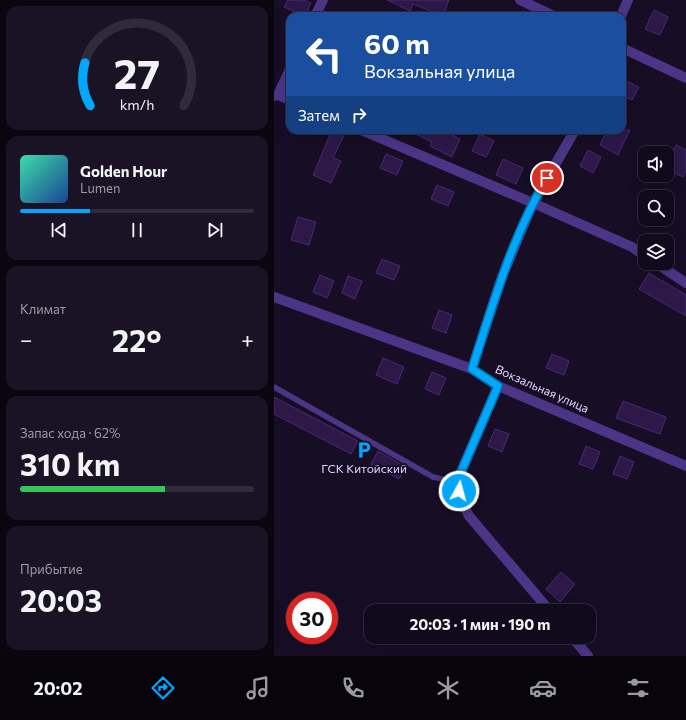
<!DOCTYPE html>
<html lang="ru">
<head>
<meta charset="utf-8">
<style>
	:root { --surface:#110a1c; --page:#1a1325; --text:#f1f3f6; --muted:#9c9aa3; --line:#302b3b; --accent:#00a7fc }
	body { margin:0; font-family:Commissioner,sans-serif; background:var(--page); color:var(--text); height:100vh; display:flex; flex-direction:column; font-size:15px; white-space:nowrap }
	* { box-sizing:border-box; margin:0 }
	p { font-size:13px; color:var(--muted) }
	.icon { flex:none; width:22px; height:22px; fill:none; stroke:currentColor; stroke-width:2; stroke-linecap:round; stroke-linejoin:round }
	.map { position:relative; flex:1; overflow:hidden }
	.drawer { display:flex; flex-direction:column; gap:6px; padding:6px; background:#09060f; width:274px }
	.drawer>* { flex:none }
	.top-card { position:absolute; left:12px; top:12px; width:340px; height:122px; border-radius:12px; box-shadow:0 4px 16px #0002,0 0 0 1px var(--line); background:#1a4fa0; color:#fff; overflow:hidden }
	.tools { position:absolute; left:364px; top:146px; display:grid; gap:8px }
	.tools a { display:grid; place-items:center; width:36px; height:36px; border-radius:8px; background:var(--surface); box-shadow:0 4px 16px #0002,0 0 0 1px var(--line); font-size:20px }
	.speed { position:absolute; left:12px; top:592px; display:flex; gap:8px; font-size:20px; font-weight:700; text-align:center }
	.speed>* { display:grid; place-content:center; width:52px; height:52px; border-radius:50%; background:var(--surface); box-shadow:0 4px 16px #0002,0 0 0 1px var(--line); line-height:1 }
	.speed .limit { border:6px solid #d22; background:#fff; color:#111 }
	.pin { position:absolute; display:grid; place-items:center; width:34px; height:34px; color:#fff; margin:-17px; border:2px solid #fff; border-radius:50%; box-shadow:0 1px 4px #0007 }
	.me { position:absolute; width:44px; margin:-22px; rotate:7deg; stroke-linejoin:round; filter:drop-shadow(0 0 3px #0008) }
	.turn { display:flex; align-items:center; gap:14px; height:84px; padding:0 12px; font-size:18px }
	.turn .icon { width:52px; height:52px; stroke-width:2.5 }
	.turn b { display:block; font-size:28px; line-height:34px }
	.then { display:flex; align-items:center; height:38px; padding:0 12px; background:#0003; gap:8px; font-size:15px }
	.big { font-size:30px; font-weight:700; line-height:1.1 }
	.drawer .widget { flex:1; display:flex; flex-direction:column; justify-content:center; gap:6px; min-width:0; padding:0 14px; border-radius:12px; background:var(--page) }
	.drawer .dial { align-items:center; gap:0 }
	.dial svg { height:104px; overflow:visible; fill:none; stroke:var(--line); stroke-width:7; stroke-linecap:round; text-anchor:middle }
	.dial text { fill:var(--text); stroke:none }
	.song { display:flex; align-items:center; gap:12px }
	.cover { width:48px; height:48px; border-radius:6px; background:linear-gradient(135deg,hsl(160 70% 55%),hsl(220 70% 35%)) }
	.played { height:4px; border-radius:2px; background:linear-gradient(90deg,var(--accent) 30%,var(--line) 30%) }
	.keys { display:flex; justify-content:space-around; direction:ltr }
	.heat { display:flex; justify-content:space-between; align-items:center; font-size:22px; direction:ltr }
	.charge { height:6px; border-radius:3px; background:linear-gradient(90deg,#34c759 62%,var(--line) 0) }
	.trip { position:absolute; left:90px; top:604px; width:232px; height:40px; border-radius:12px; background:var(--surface); box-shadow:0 4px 16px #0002,0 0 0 1px var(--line); font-weight:700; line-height:40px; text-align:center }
	.tabs { display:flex; height:64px; justify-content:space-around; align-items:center; background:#07040b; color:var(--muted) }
	.tabs .icon { width:28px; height:28px }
	.tabs .on { color:var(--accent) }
	.tabs b { font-size:18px; color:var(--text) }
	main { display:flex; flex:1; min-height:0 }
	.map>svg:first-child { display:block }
	.building { fill:#2d1848; stroke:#4a2875 }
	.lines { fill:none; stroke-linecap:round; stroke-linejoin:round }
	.service { stroke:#4c3587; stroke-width:5.5 }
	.minor { stroke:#4c3587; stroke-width:10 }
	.route-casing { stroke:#006da4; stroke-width:10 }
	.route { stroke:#00a7fc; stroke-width:7 }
	.labels { text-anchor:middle; stroke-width:3.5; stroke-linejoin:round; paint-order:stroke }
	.street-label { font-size:12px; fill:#e1d1ff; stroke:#170d25 }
	.poi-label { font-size:12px; fill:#e1d1ff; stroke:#170d25 }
</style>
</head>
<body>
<main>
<section class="drawer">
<div class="widget dial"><svg viewBox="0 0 100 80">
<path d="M14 69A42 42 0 1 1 86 69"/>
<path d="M14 69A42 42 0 0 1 10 36" stroke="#00a7fc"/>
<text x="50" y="56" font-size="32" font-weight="700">27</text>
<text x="50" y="72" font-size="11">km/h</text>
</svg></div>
<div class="widget">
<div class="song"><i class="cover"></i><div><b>Golden Hour</b><p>Lumen</p></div></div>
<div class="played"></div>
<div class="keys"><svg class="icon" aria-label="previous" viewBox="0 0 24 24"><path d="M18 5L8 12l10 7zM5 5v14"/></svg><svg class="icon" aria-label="pause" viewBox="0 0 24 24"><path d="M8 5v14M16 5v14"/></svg><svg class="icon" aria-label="next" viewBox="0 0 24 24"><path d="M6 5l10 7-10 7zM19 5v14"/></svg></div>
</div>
<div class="widget"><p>Климат</p>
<div class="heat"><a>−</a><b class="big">22°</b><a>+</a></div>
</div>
<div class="widget"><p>Запас хода · 62%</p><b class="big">310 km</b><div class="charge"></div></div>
<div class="widget"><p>Прибытие</p><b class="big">20:03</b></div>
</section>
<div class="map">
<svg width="412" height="656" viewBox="0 0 412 656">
	<rect width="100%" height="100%" fill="#170d25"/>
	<!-- building -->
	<g class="building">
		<path d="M14 0H29L37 3 31 16 10 7Z"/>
		<path d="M113 0H175L169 16 139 4 136 11Z"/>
		<path d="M380 10 394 17 386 35 371 29Z"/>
		<path d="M348 79 365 87 358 100 348 95Z"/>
		<path d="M58 130 71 133 59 158 67 161 57 183 39 175Z"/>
		<path d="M134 130H168L186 139 178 157 156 146 158 142Z"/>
		<path d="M333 130H356L344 155 326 145Z"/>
		<path d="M206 134 220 141 212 157 198 151Z"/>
		<path d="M402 145 412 150V171L409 177 393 169V162Z"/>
		<path d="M314 150 327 157 319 173 306 166Z"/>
		<path d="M112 154 129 161 123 175 106 168Z"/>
		<path d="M229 159 249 168 242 184 222 175Z"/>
		<path d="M163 185 180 192 174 206 157 199Z"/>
		<path d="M24 217 42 222 35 245 17 240Z"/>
		<path d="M108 259 126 266 120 280 102 273Z"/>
		<path d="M375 273 412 295V316L365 289Z"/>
		<path d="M46 275 60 281 53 298 39 292Z"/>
		<path d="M74 276 88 281 81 299 68 293Z"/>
		<path d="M165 310 178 315 172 333 158 328Z"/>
		<path d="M278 354 295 361 290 375 272 368Z"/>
		<path d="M109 358 130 367 123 384 102 375Z"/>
		<path d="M158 372 172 378 165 395 151 389Z"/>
		<path d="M0 397 84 441 77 454 0 414Z"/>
		<path d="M349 401 392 417 386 434 342 418Z"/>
		<path d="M221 429 235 434 228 452 214 446Z"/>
		<path d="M312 446 326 452 319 469 305 464Z"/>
		<path d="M104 451 132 467 125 479 97 464Z"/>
		<path d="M346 456 360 462 353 479 339 474Z"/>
		<path d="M287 572 301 584 286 602 272 589Z"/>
	</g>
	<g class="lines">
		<!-- service -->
		<path class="service" d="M0 387 159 477 172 480 184 479"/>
		<!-- minor -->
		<g class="minor">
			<path d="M246 0 280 16"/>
			<path d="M41 16 49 0"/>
			<path d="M347 16 354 0"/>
			<path d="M348 48 412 78"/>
			<path d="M4 95 16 100"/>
			<path d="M0 96 4 95 16 69"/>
			<path d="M87 130 259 203 358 247 371 256"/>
			<path d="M382 263 412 283"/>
			<path d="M0 297 198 369 224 386 412 466"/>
			<path d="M198 369 228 277 259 203 301 130"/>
			<path d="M224 386 184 479C185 493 188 503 195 516L276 611"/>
			<path d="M298 637 314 656"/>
		</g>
	</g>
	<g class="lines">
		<!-- route casing -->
		<g class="route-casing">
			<path id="route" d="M185 491 184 479 224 386 198 369C219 304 238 237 273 178"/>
		</g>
		<!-- route -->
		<use href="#route" class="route"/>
	</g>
	<!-- icons -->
	<defs>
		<g id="parking-bare" transform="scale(1.38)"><path d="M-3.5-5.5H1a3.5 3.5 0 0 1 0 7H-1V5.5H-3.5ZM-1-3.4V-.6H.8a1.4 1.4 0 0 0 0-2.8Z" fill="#00a7fc" stroke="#170d25" stroke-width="2.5" paint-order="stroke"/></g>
	</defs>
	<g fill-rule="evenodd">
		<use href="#parking-bare" x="90" y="450"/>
	</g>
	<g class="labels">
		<!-- street labels -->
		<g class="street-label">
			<text transform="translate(268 389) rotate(24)" y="4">Вокзальная улица</text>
		</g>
		<!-- poi labels -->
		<g class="poi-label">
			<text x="90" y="473">ГСК Китойский</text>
		</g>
	</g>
</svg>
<div class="tools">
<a><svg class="icon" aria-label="sound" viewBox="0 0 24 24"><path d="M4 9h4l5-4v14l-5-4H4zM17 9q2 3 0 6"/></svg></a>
<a><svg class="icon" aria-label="search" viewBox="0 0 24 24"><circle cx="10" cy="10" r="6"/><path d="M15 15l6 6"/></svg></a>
<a><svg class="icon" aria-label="layers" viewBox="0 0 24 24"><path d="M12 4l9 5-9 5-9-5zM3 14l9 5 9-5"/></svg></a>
</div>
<div class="speed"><div class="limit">30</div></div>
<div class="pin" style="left:273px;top:178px;background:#d93025"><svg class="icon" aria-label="arrive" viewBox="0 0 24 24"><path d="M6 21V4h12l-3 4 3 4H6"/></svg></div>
<svg class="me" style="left:185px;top:491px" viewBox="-20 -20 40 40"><circle r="17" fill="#00a7fc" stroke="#fff" stroke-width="3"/><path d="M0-11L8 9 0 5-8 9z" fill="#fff"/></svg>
<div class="trip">20:03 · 1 мин · 190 m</div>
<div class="top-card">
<div class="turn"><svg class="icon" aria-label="left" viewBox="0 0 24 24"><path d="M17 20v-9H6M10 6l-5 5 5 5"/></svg><div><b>60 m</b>Вокзальная улица</div></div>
<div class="then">Затем<svg class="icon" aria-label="right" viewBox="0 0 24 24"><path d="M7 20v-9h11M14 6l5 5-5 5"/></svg></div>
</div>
</div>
</main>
<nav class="tabs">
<b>20:02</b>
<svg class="icon on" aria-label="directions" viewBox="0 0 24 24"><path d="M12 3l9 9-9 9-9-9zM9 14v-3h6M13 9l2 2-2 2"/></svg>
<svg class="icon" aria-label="music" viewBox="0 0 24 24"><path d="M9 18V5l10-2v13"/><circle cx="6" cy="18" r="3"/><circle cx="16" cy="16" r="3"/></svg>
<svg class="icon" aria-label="phone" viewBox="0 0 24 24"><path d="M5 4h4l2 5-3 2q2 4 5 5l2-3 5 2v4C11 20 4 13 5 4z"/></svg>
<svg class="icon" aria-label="climate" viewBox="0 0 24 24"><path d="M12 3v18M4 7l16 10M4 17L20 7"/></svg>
<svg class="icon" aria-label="car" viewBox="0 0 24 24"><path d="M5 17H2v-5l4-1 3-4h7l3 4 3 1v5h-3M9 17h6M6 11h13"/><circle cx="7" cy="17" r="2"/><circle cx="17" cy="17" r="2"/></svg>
<svg class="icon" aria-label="filters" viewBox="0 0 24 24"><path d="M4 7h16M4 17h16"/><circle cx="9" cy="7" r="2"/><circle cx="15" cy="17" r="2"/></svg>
</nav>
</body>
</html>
